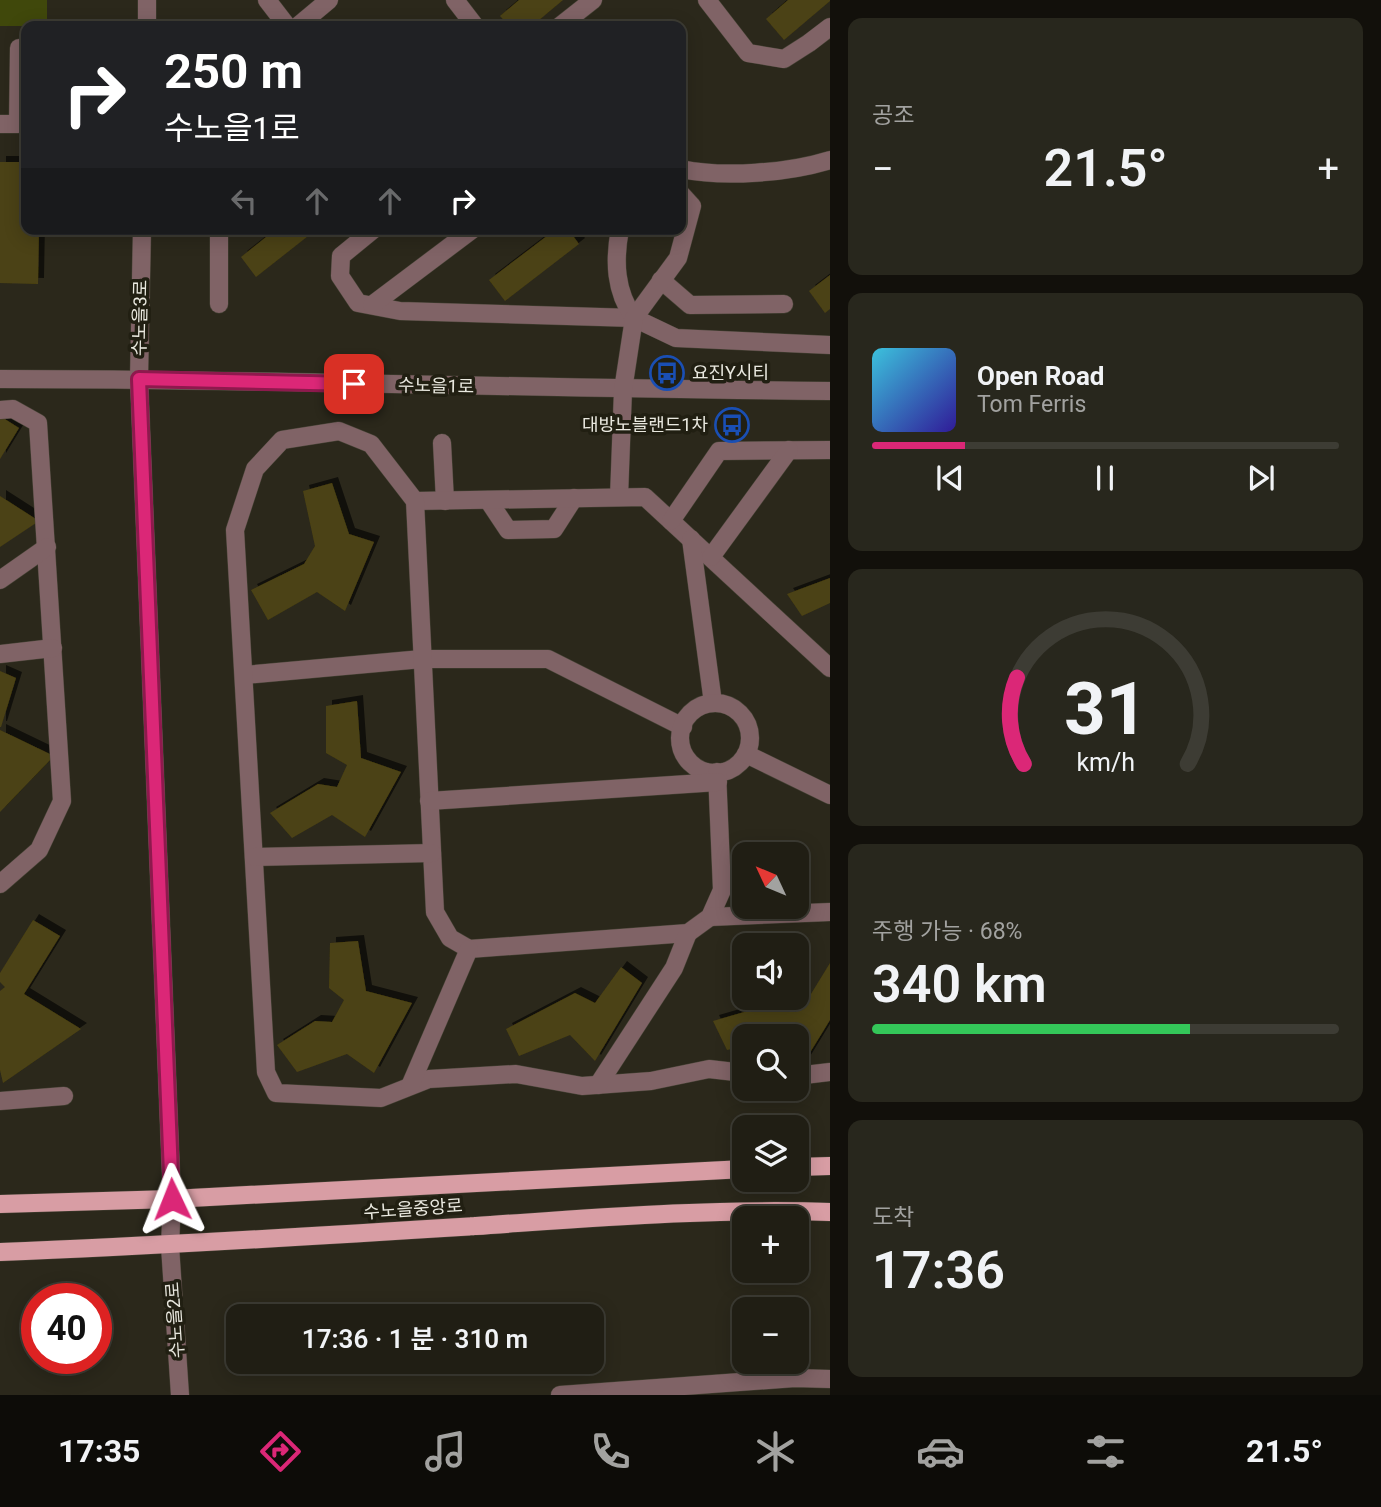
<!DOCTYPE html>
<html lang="ko">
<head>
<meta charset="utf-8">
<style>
	:root { --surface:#201e14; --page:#28271d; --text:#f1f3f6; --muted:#a2a2a0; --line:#3d3c34; --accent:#db2777 }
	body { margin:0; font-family:Roboto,"Noto Sans KR",sans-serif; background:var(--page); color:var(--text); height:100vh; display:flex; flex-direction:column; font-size:26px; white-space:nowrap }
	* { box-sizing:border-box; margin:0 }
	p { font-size:23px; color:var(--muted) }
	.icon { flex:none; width:38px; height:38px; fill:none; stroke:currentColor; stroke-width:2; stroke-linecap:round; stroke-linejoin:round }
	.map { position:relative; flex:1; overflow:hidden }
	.details { display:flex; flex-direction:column; gap:18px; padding:18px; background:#12100b; width:551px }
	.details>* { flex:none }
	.top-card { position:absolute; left:21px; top:21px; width:665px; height:214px; border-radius:14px; box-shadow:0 4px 18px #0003,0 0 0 2px var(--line); background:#202124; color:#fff; overflow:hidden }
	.needle { width:46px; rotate:314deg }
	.tools { position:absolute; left:732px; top:842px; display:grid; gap:14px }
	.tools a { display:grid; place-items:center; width:77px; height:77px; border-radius:14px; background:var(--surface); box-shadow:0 4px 18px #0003,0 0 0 2px var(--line); font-size:35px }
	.speed { position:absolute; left:21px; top:1283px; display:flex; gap:14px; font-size:35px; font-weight:700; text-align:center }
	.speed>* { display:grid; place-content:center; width:91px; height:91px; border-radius:50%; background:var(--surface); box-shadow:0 4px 18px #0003,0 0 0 2px var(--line); line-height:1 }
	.speed .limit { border:10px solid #d22; background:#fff; color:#111 }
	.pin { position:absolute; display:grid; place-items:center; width:60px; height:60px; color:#fff; margin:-30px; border-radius:14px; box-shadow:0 4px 10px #0006 }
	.me { position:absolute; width:77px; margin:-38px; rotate:358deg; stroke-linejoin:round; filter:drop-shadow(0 0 5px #0008) }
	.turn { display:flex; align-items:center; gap:24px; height:147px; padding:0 28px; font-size:32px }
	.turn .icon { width:91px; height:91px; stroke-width:2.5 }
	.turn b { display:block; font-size:49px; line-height:60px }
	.lanes { display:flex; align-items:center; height:66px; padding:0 28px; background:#0003; justify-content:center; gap:35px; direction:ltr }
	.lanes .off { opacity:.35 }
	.big { font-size:52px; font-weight:600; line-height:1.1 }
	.details .tile { flex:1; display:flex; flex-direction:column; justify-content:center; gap:10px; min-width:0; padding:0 24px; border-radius:14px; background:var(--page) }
	.details .dial { align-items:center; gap:0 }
	.dial svg { height:182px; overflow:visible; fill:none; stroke:var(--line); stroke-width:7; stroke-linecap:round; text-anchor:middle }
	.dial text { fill:var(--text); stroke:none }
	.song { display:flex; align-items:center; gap:21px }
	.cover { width:84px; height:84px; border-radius:10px; background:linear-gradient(135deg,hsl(190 70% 55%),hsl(250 70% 35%)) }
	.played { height:7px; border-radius:4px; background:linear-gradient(90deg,var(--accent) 20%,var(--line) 20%) }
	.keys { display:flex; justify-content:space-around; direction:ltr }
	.heat { display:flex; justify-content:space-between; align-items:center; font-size:38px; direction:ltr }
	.charge { height:10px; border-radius:5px; background:linear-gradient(90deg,#34c759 68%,var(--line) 0) }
	.trip { position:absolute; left:226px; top:1304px; width:378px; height:70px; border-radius:14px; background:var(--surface); box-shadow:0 4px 18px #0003,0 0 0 2px var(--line); font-weight:600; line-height:70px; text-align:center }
	.tab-bar { display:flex; height:112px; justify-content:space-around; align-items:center; background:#0d0c08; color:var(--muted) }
	.tab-bar .icon { width:49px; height:49px }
	.tab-bar .on { color:var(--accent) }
	.tab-bar b { font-size:32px; color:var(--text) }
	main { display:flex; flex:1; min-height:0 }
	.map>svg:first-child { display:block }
	.green { fill:#40480b }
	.building { fill:#4c4213; filter:url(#shadow) }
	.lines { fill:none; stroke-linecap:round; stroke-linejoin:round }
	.minor-casing { stroke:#464336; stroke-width:19 }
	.major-casing { stroke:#464336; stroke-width:19 }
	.minor { stroke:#806366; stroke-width:18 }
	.major { stroke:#d89da4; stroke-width:18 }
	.route-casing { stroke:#8e194d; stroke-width:18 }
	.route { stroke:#db2777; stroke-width:12 }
	.labels { text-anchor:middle; stroke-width:7; stroke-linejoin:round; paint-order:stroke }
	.street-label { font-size:18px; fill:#e9e8df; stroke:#211f12 }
	.poi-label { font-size:18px; fill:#e9e8df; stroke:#211f12; text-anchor:start }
</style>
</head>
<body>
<main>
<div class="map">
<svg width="830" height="1395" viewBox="0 0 830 1395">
	<defs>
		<filter id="shadow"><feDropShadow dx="6" dy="-6" stdDeviation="0" flood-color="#0009"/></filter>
	</defs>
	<rect width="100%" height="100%" fill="#2b281b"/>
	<!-- green -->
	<rect class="green" x="0" y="0" width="47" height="26"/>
	<!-- building -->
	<g class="building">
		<path d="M519 0H563L532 26H509L500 16Z"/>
		<path d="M788 0H830V1L784 40 766 19Z"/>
		<path d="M0 162H26V229H39L38 284 0 283Z"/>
		<path d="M276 229H317L256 277 241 257Z"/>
		<path d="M556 229H568L579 244 505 301 489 280Z"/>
		<path d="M830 275V309L825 313 809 291Z"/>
		<path d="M0 416 19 428 0 459Z"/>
		<path d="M332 483 349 534 374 542 345 611 317 592 268 620 251 590 304 564 315 546 303 491Z"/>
		<path d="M0 496 39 521 0 547Z"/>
		<path d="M830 578V603L802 616 787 594Z"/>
		<path d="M0 671 16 678 1 727H0Z"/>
		<path d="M357 701 361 758 401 772 365 837 332 815 292 838 270 813 318 784 337 787 347 765 326 753V706Z"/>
		<path d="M0 730 54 756 0 812Z"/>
		<path d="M33 920 60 936 24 994 81 1029 3 1083 0 1070V991L5 987 0 982V973Z"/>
		<path d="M358 941 366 991 412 1003 374 1073 347 1054 297 1072 277 1045 315 1021 332 1022 344 1000 329 988 330 943Z"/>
		<path d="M830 963V1020L803 1064 796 1056V1036H744V1046L727 1050 713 1021 789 999 803 1007Z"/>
		<path d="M621 967 642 983 595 1061 570 1035 519 1056 506 1029 575 993 595 1003Z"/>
	</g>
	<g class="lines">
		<!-- minor casing -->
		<g class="minor-casing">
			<g id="minor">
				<path d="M267 0 287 26"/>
				<path d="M455 0 475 26"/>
				<path d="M707 0 748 53 784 59 809 43 830 27"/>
				<path d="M147 26V0"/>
				<path d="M298 26 329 0"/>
				<path d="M560 26 593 0"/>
				<path d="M0 124H18L19 48"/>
				<path d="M681 169C724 178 788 173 830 160"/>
				<path d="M142 229 139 379 172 1199 170 1246 180 1395"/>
				<path d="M374 229 341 256 340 276 358 303 400 311 634 318 676 338 830 345"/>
				<path d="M620 229C614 261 615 291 634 318"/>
				<path d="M661 280 690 305 784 304"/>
				<path d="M219 304V229"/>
				<path d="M372 305 473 229"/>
				<path d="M0 379C277 379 553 389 830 391"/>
				<path d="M0 410 13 409 38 423 62 801 39 850 0 884"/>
				<path d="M442 443 445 501"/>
				<path d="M619 497 623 390 634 318 678 258 692 206 681 194"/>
				<path d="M488 500 508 530 554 529 574 498"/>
				<path d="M415 501 645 497 830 668"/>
				<path d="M671 521 719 451 830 450"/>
				<path d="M691 539 713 703"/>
				<path d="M711 557 789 450"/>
				<path d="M0 580 47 547"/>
				<path d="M0 654 53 648"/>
				<path d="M244 675 422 659H548L683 727"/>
				<circle cx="715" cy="738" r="35"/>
				<path d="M746 754 830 795"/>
				<path d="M717 772 722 890 710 917 688 933 469 949 450 938 435 912 415 501 371 444 339 431 282 440 255 469 235 530 266 1072 276 1093 381 1098 429 1079 516 1074 582 1086 651 1081 709 1069 744 1073"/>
				<path d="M429 801 718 782"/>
				<path d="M254 857 432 853"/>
				<path d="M710 917 830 912"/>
				<path d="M796 1076 830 1072"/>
				<path d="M598 1085 674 968 688 933"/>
				<path d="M410 1086 469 949"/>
				<path d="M0 1101 64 1096"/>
				<path d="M560 1395 795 1378 830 1379"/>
			</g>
		</g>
		<!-- major casing -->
		<g class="major-casing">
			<g id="major">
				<path d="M796 1167 830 1166"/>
				<path d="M0 1204 172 1199 744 1169"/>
				<path d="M0 1252C159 1246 317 1236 476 1226 593 1218 712 1208 830 1212"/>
			</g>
		</g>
		<!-- minor -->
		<use href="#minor" class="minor"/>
		<!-- major -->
		<use href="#major" class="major"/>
	</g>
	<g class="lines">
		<!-- route casing -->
		<g class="route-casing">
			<path id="route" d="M172 1199 139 379 354 384"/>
		</g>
		<!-- route -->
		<use href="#route" class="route"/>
	</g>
	<!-- icons -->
	<defs>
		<g id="bus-ring" transform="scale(1.75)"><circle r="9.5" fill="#211f12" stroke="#1a4fb4" stroke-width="1.5"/><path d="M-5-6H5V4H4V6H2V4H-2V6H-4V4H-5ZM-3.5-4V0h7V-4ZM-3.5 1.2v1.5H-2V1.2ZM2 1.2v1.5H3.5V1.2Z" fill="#1a4fb4"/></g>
	</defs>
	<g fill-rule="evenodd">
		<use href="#bus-ring" x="667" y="373"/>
		<use href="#bus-ring" x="732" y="425"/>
	</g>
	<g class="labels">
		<!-- street labels -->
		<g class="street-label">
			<text transform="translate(140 318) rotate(-89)" y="6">수노을3로</text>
			<text transform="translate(436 386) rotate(1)" y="6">수노을1로</text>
			<text transform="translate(413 1209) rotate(-4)" y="6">수노을중앙로</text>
			<text transform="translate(175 1320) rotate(-94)" y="6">수노을2로</text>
		</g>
		<!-- poi labels -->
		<g class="poi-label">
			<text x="692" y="379">요진Y시티</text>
			<text x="708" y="431" text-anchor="end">대방노블랜드1차</text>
		</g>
	</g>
</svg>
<div class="tools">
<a><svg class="needle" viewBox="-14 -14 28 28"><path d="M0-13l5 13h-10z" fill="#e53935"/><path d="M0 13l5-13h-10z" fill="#a2a2a0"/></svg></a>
<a><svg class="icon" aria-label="sound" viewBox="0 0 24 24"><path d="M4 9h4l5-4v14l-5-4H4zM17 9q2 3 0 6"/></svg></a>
<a><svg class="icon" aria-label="search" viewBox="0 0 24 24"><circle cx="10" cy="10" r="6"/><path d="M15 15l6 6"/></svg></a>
<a><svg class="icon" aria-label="layers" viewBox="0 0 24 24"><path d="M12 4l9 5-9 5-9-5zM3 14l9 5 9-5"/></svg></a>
<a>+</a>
<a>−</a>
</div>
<div class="speed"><div class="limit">40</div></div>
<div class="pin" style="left:354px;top:384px;background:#d93025"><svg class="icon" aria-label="arrive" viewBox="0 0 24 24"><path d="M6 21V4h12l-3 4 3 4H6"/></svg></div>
<svg class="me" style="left:172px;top:1199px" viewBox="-20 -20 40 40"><path d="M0-17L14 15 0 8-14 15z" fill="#db2777" stroke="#fff" stroke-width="4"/></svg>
<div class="trip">17:36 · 1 분 · 310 m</div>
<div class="top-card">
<div class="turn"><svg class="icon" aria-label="right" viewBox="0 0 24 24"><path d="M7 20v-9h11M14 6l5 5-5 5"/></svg><div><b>250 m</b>수노을1로</div></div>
<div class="lanes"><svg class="icon off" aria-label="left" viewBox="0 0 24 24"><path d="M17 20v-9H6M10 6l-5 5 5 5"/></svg><svg class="icon off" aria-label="ahead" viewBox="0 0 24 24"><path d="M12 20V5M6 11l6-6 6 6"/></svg><svg class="icon off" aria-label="ahead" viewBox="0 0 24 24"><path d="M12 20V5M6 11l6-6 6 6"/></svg><svg class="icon" aria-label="right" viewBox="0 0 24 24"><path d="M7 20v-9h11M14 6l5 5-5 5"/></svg></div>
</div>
</div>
<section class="details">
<div class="tile"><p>공조</p>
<div class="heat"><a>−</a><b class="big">21.5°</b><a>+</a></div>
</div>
<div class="tile">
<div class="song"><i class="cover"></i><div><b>Open Road</b><p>Tom Ferris</p></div></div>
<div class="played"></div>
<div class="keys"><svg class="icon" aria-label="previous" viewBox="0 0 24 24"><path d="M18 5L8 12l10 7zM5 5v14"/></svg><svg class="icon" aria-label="pause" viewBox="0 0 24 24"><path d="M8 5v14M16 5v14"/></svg><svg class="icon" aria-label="next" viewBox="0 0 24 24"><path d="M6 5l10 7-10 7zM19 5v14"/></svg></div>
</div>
<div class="tile dial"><svg viewBox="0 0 100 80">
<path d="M14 69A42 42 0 1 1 86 69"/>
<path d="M14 69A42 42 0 0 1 11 31" stroke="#db2777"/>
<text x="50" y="56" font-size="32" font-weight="700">31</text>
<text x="50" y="72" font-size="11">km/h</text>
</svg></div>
<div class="tile"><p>주행 가능 · 68%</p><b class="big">340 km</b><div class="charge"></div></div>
<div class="tile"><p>도착</p><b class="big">17:36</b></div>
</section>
</main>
<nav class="tab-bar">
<b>17:35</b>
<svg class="icon on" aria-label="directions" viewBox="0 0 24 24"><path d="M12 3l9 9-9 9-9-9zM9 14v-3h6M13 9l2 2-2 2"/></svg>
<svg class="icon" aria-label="music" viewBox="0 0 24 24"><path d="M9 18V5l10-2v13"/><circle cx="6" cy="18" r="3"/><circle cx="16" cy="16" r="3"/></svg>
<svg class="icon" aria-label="phone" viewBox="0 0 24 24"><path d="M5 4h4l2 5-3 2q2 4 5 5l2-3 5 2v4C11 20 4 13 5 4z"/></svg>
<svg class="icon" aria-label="climate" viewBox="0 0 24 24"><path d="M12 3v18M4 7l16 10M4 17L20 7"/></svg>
<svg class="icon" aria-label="car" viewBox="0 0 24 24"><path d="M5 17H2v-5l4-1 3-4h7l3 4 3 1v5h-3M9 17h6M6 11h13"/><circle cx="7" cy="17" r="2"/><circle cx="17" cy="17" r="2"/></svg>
<svg class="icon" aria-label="filters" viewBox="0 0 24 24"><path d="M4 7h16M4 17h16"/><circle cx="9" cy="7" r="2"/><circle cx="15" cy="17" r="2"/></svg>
<b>21.5°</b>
</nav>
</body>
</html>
